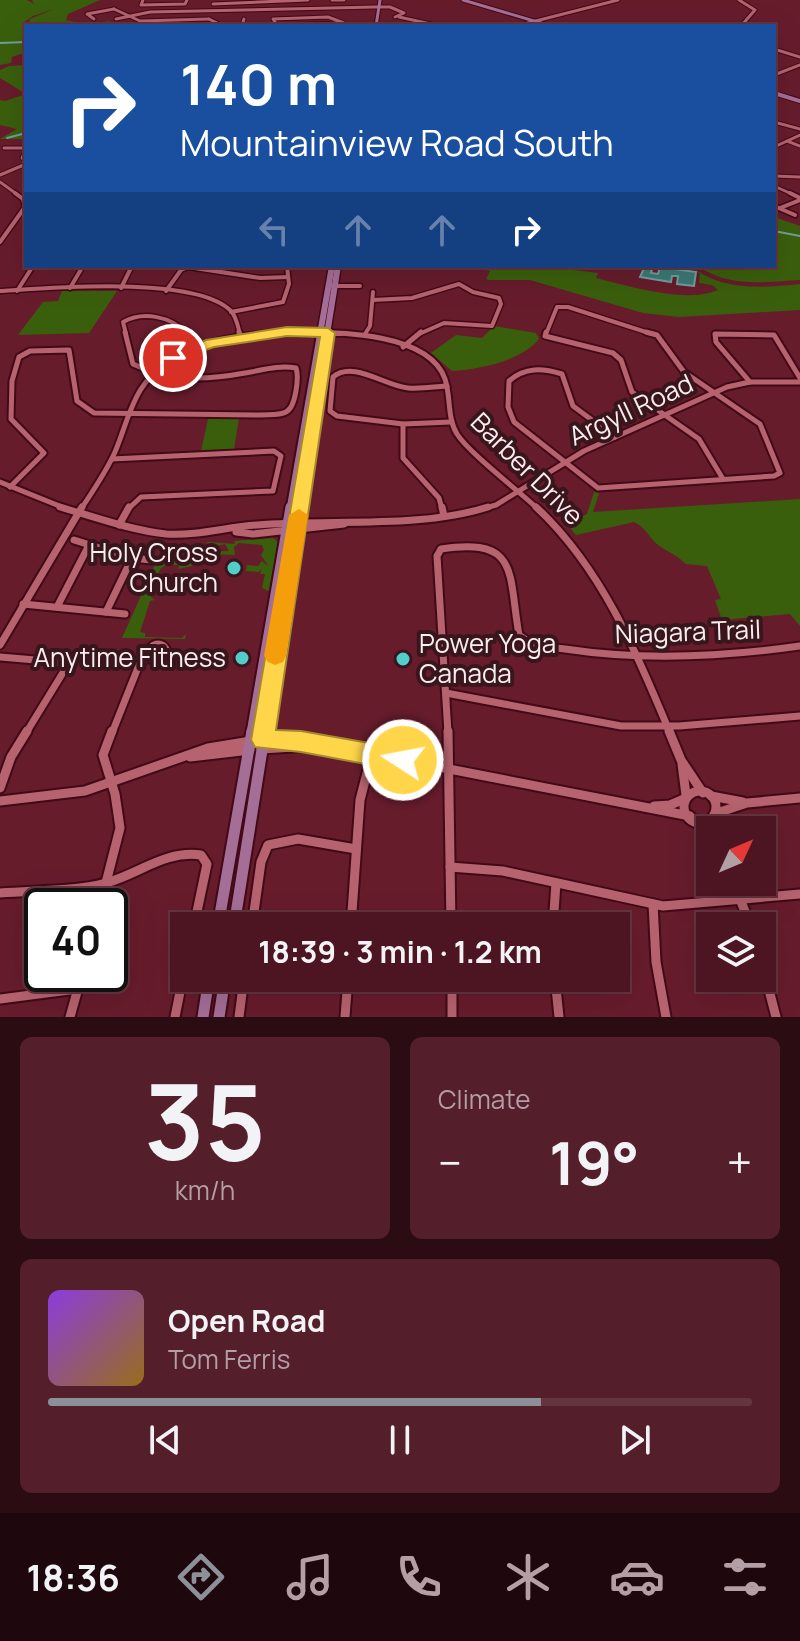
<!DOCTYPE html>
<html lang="en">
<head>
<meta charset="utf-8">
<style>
	:root { --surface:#4d1521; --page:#541e2a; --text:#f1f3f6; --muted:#b39fa5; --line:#64343f; --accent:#8c9099 }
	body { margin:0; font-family:Manrope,sans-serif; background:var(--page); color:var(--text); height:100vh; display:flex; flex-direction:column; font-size:30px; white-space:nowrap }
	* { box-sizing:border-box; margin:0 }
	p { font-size:26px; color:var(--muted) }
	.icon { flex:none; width:44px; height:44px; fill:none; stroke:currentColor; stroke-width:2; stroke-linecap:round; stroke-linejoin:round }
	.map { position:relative; height:1017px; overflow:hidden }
	.panel { display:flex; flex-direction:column; gap:20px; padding:20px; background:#2a0c12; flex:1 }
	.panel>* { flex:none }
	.banner { position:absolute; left:24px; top:24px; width:752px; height:244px; border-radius:0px; box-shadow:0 8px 32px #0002,0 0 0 2px var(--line); background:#1a4fa0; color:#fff; overflow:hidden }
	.needle { width:52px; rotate:46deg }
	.tools { position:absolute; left:696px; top:816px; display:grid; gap:16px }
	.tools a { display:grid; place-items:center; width:80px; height:80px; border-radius:0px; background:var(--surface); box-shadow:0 8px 32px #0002,0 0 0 2px var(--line); font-size:40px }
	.speed { position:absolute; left:24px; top:888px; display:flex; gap:16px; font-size:40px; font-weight:700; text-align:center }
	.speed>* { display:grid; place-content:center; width:104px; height:104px; border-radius:50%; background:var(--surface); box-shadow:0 8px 32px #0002,0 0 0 2px var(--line); line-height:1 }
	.speed .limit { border:4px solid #111; border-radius:12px; background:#fff; color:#111 }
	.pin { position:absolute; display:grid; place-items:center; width:68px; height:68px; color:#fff; margin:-34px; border:4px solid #fff; border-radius:50%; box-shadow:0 2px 8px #0007 }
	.me { position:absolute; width:88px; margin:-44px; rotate:281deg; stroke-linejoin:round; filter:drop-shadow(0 0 6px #0008) }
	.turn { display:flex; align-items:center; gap:28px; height:168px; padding:0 24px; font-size:36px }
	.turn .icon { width:104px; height:104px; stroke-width:2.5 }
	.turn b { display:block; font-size:56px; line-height:68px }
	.lanes { display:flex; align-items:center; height:76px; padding:0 24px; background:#0003; justify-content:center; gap:40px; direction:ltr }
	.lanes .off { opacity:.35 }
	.big { font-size:60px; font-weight:700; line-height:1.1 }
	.panel .widget { flex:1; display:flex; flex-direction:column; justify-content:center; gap:12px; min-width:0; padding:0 28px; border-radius:12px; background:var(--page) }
	.panel .dial { align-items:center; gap:0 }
	.dial b { font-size:104px; line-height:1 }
	.song { display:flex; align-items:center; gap:24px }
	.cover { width:96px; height:96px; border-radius:12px; background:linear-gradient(135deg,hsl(270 70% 55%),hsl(40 70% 35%)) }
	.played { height:8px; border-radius:4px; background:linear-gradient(90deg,var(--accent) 70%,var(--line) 70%) }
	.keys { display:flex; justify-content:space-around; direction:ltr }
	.heat { display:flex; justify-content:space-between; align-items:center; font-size:44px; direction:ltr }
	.panel .tiles { flex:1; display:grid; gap:20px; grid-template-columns:1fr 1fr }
	.widget:last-child { grid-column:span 2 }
	.trip { position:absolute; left:170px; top:912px; width:460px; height:80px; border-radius:0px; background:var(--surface); box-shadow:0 8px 32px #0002,0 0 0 2px var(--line); font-weight:700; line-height:80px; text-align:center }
	.menu { display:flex; height:128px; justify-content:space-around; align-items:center; background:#1f080d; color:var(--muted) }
	.menu .icon { width:56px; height:56px }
	.menu .current { color:var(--accent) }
	.menu b { font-size:36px; color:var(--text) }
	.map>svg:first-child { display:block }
	.green { fill:#3a5f0c }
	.water { fill:#3a7976; stroke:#739c9a; stroke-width:2 }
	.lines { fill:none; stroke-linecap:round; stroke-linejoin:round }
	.stream { stroke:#739c9a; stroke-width:2 }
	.minor-far4-casing { stroke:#420917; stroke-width:5 }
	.minor-far3-casing { stroke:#420917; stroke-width:7 }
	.minor-far2-casing { stroke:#420917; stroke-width:9 }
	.minor-far1-casing { stroke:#420917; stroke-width:11 }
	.minor-casing { stroke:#420917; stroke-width:13 }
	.major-far5-casing { stroke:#420917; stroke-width:5 }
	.major-far4-casing { stroke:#420917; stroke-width:6 }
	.major-far3-casing { stroke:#420917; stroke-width:9 }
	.major-far2-casing { stroke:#420917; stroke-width:11 }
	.major-far1-casing { stroke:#420917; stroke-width:13 }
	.major-casing { stroke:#420917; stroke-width:15 }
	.minor-far4 { stroke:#b6636f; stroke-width:3 }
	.minor-far3 { stroke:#b6636f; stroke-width:4 }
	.minor-far2 { stroke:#b6636f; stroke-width:5 }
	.minor-far1 { stroke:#b6636f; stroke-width:7 }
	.minor { stroke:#b6636f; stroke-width:9 }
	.major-far5 { stroke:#a56e97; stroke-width:3 }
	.major-far4 { stroke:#a56e97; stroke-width:4 }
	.major-far3 { stroke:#a56e97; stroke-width:6 }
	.major-far2 { stroke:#a56e97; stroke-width:7 }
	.major-far1 { stroke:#a56e97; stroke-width:9 }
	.major { stroke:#a56e97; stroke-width:11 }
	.route { fill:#ffd54a; stroke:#a68a30; stroke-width:2 }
	.slow { fill:#f59e0b }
	.poi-dot { fill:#53cdc9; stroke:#38161b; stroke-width:3 }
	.labels { text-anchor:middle; stroke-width:8; stroke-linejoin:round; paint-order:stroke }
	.street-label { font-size:26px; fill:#f8eeef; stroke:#38161b }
	.poi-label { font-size:26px; fill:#f8eeef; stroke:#38161b; text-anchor:end }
</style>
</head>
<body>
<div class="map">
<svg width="800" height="1017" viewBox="0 0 800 1017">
	<rect width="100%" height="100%" fill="#671c2c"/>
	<!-- green -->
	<g class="green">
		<path d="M0 0H27L34 4 32 0H100L68 14 66 20 88 25 109 21 111 23 110 26H35L29 23 30 19 54 9 33 16 23 23 26 25 22 30 26 33V52L12 57 11 63 0 65Z"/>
		<path d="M26 65V139H0L17 129 0 125V100L5 101 26 94 0 78V70L9 66Z"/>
		<path d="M774 217 800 226V280C764 282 729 288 698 266H774Z"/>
		<path d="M467 266H540L598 273 596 278C629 286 686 304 718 290L712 285 699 283 700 274 691 266C720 291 764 288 800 284V310L679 317 643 313 530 280H489L486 279 490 271Z"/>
		<path d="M62 291H117L89 333 18 335 43 302 58 301Z"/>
		<path d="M494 326 536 333 539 339C521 361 480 369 452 371L431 353 456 335 482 338Z"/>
		<path d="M239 418 234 449 201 451 208 419Z"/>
		<path d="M594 492 599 493 593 512 800 499V626L790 614 722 620 715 600 721 599 707 566 686 564C677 555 668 552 658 545 649 538 646 527 634 522L576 535 567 524 587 514Z"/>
		<path d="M273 538 278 542 269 591 262 588 265 574H260L262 568 259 572 246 571 247 565 258 566 262 561 269 567 261 555 264 550 262 545 239 543 234 547 235 555 207 554 205 557V552L229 551 225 544 205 549 207 542 235 544 234 541Z"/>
		<path d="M157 560 182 562V565L185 561H191L192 566 178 569 179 565H166L160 569 151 597 155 600 150 601 140 632 145 633V637L182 638 186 634 185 639 122 638Z"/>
	</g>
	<!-- water -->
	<path class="water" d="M645 266H653L651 273 658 274 660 267 696 272 694 286 677 284 678 276H672L671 282 640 277Z"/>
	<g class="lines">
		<!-- stream -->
		<g class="stream">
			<path d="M0 43 26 42"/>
			<path d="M7 138 26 133"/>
			<path d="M774 231 800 236"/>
		</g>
		<!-- minor-far4 casing -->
		<g class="minor-far4-casing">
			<g id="minor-far4">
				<path d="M143 0 141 5 185 4 187 0"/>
				<path d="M332 0H344"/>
				<path d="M739 0 755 10 741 26"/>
				<path d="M213 4 308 0"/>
				<path d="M114 9 140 21 209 19"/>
				<path d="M328 17 344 23 277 25 273 19Z"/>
				<path d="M399 17 440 26"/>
				<path d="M94 19 87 14 114 9"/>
				<path d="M116 19 150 12 375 7H390L404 13 395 17"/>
				<path d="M209 19 223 26"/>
				<path d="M242 26 244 19"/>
				<path d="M516 26 618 0"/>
				<path d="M774 49 800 57"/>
				<path d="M774 75 800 65"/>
				<path d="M774 122 800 129"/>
				<path d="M787 141 800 146"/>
				<path d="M774 147 800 135"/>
				<path d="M4 148H26"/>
				<path d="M26 149 22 158 26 162"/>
				<path d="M0 175 26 164"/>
				<path d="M774 176 800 177"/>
				<path d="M0 182 18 195"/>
				<path d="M774 186 794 195"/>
			</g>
		</g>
		<!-- minor-far3 casing -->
		<g class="minor-far3-casing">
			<g id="minor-far3">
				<path d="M15 193 23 199 25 207"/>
				<path d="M790 193 800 198"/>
				<path d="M774 206 795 215"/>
				<path d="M780 208 800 200"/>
				<path d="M0 242 25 207"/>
				<path d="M332 286H360"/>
				<path d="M70 288 83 266"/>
				<path d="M121 288 132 266"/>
				<path d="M0 291C49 288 196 275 231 311 236 316 238 326 240 334"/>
				<path d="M17 291 33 266"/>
				<path d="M166 291 181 270 188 267 260 278 288 277"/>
				<path d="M373 300 412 298 459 284 473 292 499 298 501 304 492 326 444 323 419 334"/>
				<path d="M231 312 283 302 289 284 287 266"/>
				<path d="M126 334 123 322C143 311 172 316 187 334"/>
				<path d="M263 334H342"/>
				<path d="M365 334 370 326 373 292"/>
				<path d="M546 334 557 307H568L652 334"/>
			</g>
		</g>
		<!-- minor-far2 casing -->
		<g class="minor-far2-casing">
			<g id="minor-far2">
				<path d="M185 332 197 347"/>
				<path d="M239 332 241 339"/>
				<path d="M300 332C340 332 429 333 445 379 451 397 447 418 457 434 469 453 519 491 538 509"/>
				<path d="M546 332 545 336 613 353 621 360 632 392 699 439 723 479"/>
				<path d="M403 347 421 332"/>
				<path d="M750 382 716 342 715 334 774 335 800 378"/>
				<path d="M447 386C434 387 420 389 408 388 385 386 353 360 333 377L330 411 337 416 403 424 451 422"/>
				<path d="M403 424V458L439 498 442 509"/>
				<path d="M615 437 573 406 562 374C542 368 525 367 509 381L508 407 514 422 598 488 774 476 780 473 760 424 684 372 657 335 646 332"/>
				<path d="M112 459 274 451 281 456 273 491 141 497 128 509"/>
				<path d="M0 482 67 509"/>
				<path d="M10 487 44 453 11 419 12 381 19 357 30 351 69 350 77 401 94 413 259 415C267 414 279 416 286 412 296 407 299 377 296 368 278 365 263 370 245 373 207 380 169 382 133 364L125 332"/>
				<path d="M81 509C93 491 106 472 115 452 124 431 129 408 141 389 173 340 243 334 296 332"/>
				<path d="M482 509 496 505 584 451 727 387 750 382H800"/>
			</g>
		</g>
		<!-- minor-far1 casing -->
		<g class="minor-far1-casing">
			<g id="minor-far1">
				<path d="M60 507C95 517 130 530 166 534 198 536 226 527 257 525 330 519 419 529 488 507"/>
				<path d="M442 507 444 516"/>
				<path d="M536 507C601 567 637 653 670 733"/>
				<path d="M119 525 129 507"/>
				<path d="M236 532 253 534 344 524"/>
				<path d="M74 540 132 558 152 560"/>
				<path d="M23 604 125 614"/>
				<path d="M57 607 89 545"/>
				<path d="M106 612 132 558"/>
				<circle cx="158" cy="653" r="9"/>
				<path d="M0 645 82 507"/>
				<path d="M0 657 59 662 64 671 26 733"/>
				<path d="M446 693 621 726H679L800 716"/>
				<path d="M112 733 139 665 148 656"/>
				<path d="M448 733 437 556 441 549C520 537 508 573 519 635 532 646 549 647 565 649 644 661 722 657 800 646"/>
			</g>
		</g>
		<!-- minor casing -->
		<g class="minor-casing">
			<g id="minor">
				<path d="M448 731 451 926"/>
				<path d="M669 731 681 760 703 793"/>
				<path d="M263 740 326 745 690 816"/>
				<path d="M261 749 310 746"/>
				<path d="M190 757 250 750"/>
				<path d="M682 764 686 795"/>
				<path d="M0 788 11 757 27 731"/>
				<circle cx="700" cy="807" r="16"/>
				<path d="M711 796 743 802"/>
				<path d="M0 801 85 791 208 748 251 741"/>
				<path d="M654 806 670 805 684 799"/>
				<path d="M717 813 747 803 800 798"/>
				<path d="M696 820 710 839"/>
				<path d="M450 867 503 871 663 906 800 894"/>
				<path d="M733 882 751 926"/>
				<path d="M0 893C35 890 72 892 106 883 139 874 165 850 201 855L207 864 194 926"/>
				<path d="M653 904 656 962 666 1017"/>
				<path d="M100 906 120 828 115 794 103 755 112 731"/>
				<path d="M252 926 261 862 268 845 298 839 356 849"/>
				<path d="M351 926 360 800 372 754"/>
				<path d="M553 926 556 883"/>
				<path d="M762 963 776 1017"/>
				<path d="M452 978V1017"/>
				<path d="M555 978 559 1017"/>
				<path d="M0 999 77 989"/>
				<path d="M70 1017 82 974"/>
				<path d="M175 1017 184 972"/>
				<path d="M239 1017 244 978"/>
				<path d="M345 1017 348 978"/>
			</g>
		</g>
		<!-- major-far5 casing -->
		<g class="major-far5-casing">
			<g id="major-far5">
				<path d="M463 0 551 26"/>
				<path d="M376 26 380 0"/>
			</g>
		</g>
		<!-- major-far4 casing -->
		<g class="major-far4-casing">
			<path id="major-far4" d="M774 93 800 101"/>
		</g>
		<!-- major-far3 casing -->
		<g class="major-far3-casing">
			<g id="major-far3">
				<path d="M320 334 332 266"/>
				<path d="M327 334 338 266"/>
			</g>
		</g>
		<!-- major-far2 casing -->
		<g class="major-far2-casing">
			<g id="major-far2">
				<path d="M290 509 321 332"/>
				<path d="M300 509 328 332"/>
			</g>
		</g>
		<!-- major-far1 casing -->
		<g class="major-far1-casing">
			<g id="major-far1">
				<path d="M251 733 290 507"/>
				<path d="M264 733 300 507"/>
			</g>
		</g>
		<!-- major casing -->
		<g class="major-casing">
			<g id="major">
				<path d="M218 926 252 731"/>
				<path d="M234 926 265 731"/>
				<path d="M203 1017 209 978"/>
				<path d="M219 1017 225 978"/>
			</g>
		</g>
		<!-- minor-far4 -->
		<use href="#minor-far4" class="minor-far4"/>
		<!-- minor-far3 -->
		<use href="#minor-far3" class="minor-far3"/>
		<!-- minor-far2 -->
		<use href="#minor-far2" class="minor-far2"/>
		<!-- minor-far1 -->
		<use href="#minor-far1" class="minor-far1"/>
		<!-- minor -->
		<use href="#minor" class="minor"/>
		<!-- major-far5 -->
		<use href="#major-far5" class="major-far5"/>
		<!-- major-far4 -->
		<use href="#major-far4" class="major-far4"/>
		<!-- major-far3 -->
		<use href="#major-far3" class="major-far3"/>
		<!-- major-far2 -->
		<use href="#major-far2" class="major-far2"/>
		<!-- major-far1 -->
		<use href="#major-far1" class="major-far1"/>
		<!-- major -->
		<use href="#major" class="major"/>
	</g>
	<!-- route -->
	<path class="route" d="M287 327 328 328 335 333 276 730 301 731 403 749 411 753 414 760 411 768 403 771 301 752 255 747 251 740 320 337 287 336 214 347 173 362 165 358 206 340Z"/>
	<!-- slow -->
	<path class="slow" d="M299 509 308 515 286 656 283 662 275 665 268 662 264 656 289 515Z"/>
	<!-- markers -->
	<g class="poi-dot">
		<circle cx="234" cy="568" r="8"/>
		<circle cx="242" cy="658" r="8"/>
		<circle cx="403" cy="659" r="8"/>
	</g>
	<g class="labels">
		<!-- street labels -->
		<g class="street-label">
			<text transform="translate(631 410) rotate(-25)" y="9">Argyll Road</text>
			<text transform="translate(527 469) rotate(45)" y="9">Barber Drive</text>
			<text transform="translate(688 632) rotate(-2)" y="9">Niagara Trail</text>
		</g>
		<!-- poi labels -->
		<g class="poi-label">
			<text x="218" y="562">Holy Cross<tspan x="218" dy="30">Church</tspan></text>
			<text x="419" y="653" text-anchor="start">Power Yoga<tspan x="419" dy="30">Canada</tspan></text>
			<text x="226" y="667">Anytime Fitness</text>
		</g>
	</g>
</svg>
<div class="tools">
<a><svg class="needle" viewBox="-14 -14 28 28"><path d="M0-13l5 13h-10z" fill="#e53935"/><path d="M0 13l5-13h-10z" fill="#b39fa5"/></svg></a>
<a><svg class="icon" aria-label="layers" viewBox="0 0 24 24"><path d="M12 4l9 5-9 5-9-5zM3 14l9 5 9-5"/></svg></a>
</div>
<div class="speed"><div class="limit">40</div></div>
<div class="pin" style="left:173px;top:358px;background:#d93025"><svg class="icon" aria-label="arrive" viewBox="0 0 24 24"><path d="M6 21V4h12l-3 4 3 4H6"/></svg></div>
<svg class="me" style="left:403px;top:760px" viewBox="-20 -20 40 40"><circle r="17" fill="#ffd54a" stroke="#fff" stroke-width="3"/><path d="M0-11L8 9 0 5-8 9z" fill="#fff"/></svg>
<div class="trip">18:39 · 3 min · 1.2 km</div>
<div class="banner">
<div class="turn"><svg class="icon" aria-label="right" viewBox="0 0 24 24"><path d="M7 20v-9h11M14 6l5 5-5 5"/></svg><div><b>140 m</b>Mountainview Road South</div></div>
<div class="lanes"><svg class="icon off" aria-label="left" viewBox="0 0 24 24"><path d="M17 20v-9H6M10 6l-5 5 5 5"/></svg><svg class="icon off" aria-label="ahead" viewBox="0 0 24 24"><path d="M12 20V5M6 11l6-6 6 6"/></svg><svg class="icon off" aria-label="ahead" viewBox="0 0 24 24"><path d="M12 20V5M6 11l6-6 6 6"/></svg><svg class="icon" aria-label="right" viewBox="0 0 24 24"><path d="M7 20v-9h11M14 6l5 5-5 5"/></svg></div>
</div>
</div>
<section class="panel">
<div class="tiles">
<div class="widget dial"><b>35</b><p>km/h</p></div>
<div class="widget"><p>Climate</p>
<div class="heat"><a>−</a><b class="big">19°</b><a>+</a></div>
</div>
<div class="widget">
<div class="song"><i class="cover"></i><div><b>Open Road</b><p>Tom Ferris</p></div></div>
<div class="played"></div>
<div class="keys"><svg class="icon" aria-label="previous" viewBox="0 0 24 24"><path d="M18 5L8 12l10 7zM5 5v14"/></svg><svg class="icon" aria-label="pause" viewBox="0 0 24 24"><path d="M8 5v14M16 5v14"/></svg><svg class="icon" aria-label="next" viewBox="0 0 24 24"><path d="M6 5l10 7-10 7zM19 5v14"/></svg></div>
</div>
</div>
</section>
<nav class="menu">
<b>18:36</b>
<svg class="icon current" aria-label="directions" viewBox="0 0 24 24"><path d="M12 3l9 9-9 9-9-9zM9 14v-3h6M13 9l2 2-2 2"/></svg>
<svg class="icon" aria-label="music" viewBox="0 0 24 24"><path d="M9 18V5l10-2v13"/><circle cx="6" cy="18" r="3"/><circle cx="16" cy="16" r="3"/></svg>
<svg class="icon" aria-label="phone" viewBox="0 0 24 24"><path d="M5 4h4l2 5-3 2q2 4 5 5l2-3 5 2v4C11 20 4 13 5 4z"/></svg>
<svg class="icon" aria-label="climate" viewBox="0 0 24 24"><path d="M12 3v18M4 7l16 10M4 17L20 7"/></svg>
<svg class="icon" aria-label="car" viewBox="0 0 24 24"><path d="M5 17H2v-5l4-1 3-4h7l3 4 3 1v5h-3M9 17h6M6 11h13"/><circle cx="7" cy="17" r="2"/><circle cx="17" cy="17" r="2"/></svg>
<svg class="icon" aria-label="filters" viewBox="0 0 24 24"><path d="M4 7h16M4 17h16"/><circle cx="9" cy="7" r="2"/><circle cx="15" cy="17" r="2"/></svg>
</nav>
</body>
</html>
